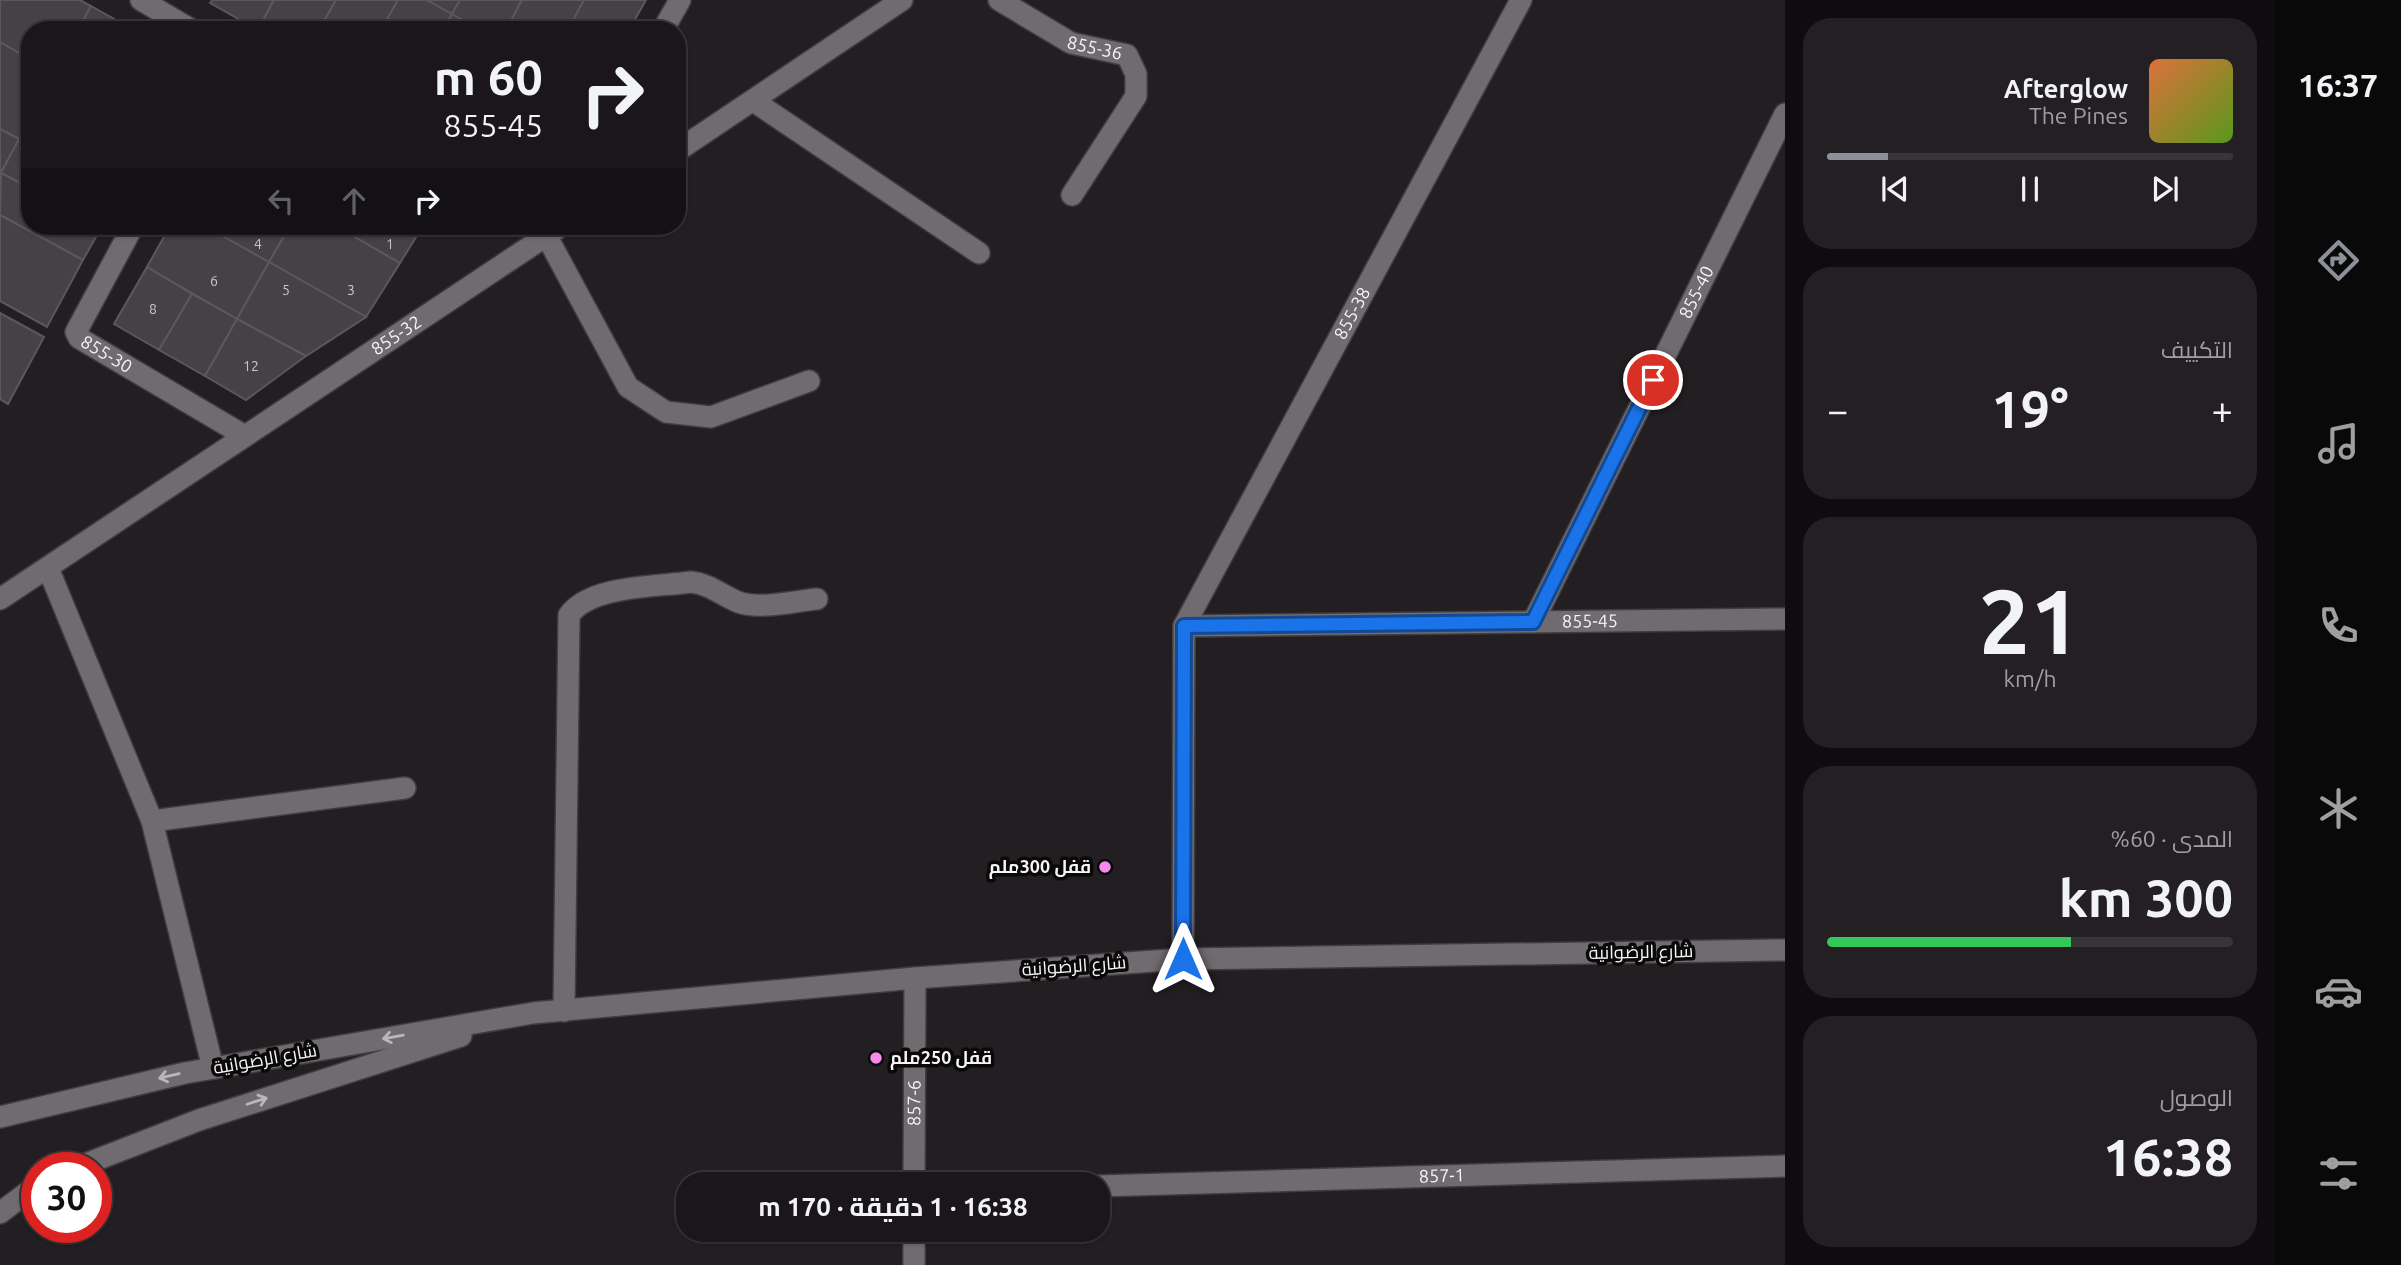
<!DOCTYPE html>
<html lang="ar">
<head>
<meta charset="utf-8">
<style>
	:root { --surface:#1a1619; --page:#231f22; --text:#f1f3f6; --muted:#9f9fa2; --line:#383538; --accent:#8c9099 }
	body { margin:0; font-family:Ubuntu,Cairo,sans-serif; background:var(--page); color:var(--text); direction:rtl; height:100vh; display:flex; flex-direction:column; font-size:26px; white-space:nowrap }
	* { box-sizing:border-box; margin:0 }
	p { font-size:23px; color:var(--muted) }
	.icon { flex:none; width:38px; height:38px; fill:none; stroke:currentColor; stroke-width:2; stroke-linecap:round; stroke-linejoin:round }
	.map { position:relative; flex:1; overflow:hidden; direction:ltr }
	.sheet { display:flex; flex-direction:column; gap:18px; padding:18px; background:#0e0c0e; width:490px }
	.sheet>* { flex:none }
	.guide { position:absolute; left:21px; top:21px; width:665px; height:214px; border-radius:28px; box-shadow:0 2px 5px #0004,0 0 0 2px var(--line); direction:rtl; background:#1a1619; color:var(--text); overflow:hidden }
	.speed { position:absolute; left:21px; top:1152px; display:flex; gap:14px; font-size:35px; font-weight:700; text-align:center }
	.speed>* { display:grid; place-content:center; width:91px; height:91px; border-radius:50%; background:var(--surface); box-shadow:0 2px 5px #0004,0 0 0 2px var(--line); line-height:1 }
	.speed .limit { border:10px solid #d22; background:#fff; color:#111 }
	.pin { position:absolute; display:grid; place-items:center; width:60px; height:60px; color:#fff; margin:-30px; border:4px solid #fff; border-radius:50%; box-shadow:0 2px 7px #0007 }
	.me { position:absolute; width:77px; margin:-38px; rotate:0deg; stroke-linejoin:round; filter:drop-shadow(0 0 5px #0008) }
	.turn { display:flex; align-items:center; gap:24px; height:147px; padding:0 28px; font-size:32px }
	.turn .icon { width:91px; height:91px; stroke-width:2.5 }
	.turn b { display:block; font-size:49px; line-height:60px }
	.lanes { display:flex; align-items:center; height:66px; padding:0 28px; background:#0003; justify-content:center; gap:35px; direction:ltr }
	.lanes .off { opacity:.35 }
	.big { font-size:52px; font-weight:700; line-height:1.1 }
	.sheet .tile { flex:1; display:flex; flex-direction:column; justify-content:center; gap:10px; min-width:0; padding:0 24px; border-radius:28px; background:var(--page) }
	.sheet .dial { align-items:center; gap:0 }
	.dial b { font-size:91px; line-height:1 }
	.song { display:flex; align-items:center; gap:21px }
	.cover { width:84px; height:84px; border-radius:10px; background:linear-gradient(135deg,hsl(20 70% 55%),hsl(90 70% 35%)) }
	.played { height:7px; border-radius:4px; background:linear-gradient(90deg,var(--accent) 15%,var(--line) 15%) }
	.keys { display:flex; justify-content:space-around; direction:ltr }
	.heat { display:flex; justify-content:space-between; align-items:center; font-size:38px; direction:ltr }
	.charge { height:10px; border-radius:5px; background:linear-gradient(90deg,#34c759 60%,var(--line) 0) }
	.trip { position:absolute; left:676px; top:1172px; width:434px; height:70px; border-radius:28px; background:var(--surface); box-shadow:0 2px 5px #0004,0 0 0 2px var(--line); font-weight:700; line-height:70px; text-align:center; direction:rtl }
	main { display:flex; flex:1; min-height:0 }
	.tabs { display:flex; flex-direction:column; width:126px; justify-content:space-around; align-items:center; background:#0a090a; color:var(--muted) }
	.tabs .icon { width:49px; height:49px }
	.tabs .active { color:var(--accent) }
	.tabs b { font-size:32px; color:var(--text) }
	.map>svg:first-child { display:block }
	.building { fill:#454144; stroke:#5c575b; stroke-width:2 }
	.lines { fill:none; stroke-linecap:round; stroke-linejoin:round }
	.minor-casing { stroke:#403c3f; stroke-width:24 }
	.minor { stroke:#706b6f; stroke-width:21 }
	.oneway { stroke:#bab6b9 }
	.route-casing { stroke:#114b97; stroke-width:18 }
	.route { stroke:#1a73e8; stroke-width:12 }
	.poi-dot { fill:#f888ea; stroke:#0a090a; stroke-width:2.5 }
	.labels { text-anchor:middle; stroke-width:7; stroke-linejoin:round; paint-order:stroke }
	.number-label { font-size:14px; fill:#cac7ca }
	.street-label { font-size:18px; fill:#f7f4f6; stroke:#0a090a }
	.poi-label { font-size:18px; font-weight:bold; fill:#f7f4f6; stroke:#0a090a; text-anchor:end }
</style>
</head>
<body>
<main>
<nav class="tabs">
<b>16:37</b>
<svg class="icon active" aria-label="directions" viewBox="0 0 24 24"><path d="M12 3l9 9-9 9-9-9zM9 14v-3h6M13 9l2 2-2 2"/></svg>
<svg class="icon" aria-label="music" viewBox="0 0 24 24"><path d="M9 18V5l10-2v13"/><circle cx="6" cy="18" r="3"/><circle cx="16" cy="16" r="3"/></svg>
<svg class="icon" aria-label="phone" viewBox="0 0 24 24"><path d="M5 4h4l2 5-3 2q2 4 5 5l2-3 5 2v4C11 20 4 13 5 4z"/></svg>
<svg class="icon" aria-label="climate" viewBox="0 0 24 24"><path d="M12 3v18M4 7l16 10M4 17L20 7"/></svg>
<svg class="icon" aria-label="car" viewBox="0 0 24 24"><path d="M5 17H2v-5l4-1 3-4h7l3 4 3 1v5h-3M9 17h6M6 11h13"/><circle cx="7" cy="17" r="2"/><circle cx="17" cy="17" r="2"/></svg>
<svg class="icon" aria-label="filters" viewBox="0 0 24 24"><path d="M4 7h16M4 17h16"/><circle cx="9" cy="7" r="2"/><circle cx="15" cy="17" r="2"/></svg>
</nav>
<section class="sheet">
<div class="tile">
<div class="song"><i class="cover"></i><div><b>Afterglow</b><p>The Pines</p></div></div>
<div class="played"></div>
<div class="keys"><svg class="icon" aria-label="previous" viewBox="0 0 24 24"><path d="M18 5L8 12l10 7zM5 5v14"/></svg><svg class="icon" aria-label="pause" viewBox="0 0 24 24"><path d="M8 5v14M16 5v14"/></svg><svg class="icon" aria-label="next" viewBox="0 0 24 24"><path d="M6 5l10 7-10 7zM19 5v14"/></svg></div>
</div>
<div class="tile"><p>التكييف</p>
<div class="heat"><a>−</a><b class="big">19°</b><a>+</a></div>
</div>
<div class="tile dial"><b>21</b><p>km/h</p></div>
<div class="tile"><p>المدى · 60%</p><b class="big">300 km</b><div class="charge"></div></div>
<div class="tile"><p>الوصول</p><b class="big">16:38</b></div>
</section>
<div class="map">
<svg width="1785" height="1265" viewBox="0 0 1785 1265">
	<rect width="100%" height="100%" fill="#221e21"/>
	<!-- building -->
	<g class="building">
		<path d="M0 0H80L91 6 78 30H30V59L0 42Z"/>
		<path d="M212 0H274L258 30 210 3Z"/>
		<path d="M274 0H336L319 30H258Z"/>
		<path d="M336 0H398L381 30H319Z"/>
		<path d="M398 0H427L452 14 443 30H381Z"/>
		<path d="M427 0H460L452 14Z"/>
		<path d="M460 0H522L506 30H480L452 14Z"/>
		<path d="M522 0H584L568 30H506Z"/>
		<path d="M584 0H646L629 30H591L573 20Z"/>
		<path d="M91 6 134 30H78Z"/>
		<path d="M452 14 480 30H443Z"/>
		<path d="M573 20 591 30H568Z"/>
		<path d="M0 42 30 59V120L19 139 0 129Z"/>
		<path d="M30 120V145L19 139Z"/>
		<path d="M0 129 19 139 0 174Z"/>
		<path d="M19 139 30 145V188L1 173Z"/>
		<path d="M1 173 30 188V226L101 228 83 260 0 215Z"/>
		<path d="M0 215 83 260 47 327 0 301Z"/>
		<path d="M170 226H205L269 262 237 319 147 267Z"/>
		<path d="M205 226H290L269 262Z"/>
		<path d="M290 226H336L400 263 366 317 269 262Z"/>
		<path d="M336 226H423L400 263Z"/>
		<path d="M269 262 366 317 306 356 237 319Z"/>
		<path d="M147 267 192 294 159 350 114 324Z"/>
		<path d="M192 294 237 319 205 376 159 350Z"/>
		<path d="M0 313 44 337 8 404 0 399Z"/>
		<path d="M237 319 306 356 246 400 205 376Z"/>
	</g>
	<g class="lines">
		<!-- minor casing -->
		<g class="minor-casing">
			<g id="minor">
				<path d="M141 0 192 30"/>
				<path id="s1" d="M999 0 1071 43 1127 55 1136 74V96L1072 195"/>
				<path d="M663 30 680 0"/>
				<path d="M755 102 979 253"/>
				<path d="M677 151 902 0"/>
				<path id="s2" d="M133 226 76 332 79 338 245 436"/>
				<path d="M546 235 628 387 666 412 711 417 809 381"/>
				<path d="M48 568 152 821 213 1068"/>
				<path id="s3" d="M0 599 561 226"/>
				<path id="s4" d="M1533 622 1785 114"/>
				<path id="s5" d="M1184 626 1785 619"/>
				<path d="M152 821 405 788"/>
				<path id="s6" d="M1183 959 1184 626 1521 0"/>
				<path d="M564 1011 569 615C591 585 656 587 691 582 710 584 721 595 738 602 761 610 794 601 817 599"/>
				<path d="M0 1117 185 1073 533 1013 915 978 1183 959 1785 950"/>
				<path d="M78 1167 199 1120 461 1036"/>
				<path id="s7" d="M914 1185 915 978"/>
				<path id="s8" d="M1097 1186 1785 1166"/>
				<path d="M0 1213 37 1185"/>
				<path d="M914 1230V1265"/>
			</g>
		</g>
		<!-- minor -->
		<use href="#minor" class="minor"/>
	</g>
	<!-- one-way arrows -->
	<defs><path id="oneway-shaft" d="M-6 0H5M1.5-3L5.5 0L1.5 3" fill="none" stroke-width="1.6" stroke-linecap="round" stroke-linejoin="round" transform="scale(1.75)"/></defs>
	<g class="oneway">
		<use href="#oneway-shaft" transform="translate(393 1037) rotate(170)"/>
		<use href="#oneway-shaft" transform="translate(169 1076) rotate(167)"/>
		<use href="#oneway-shaft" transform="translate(257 1101) rotate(-18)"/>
	</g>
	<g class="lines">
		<!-- route casing -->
		<g class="route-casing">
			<path id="route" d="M1183 959 1184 626 1533 622 1653 380"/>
		</g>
		<!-- route -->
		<use href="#route" class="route"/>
	</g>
	<!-- markers -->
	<g class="poi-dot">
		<circle cx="1105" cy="867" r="7"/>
		<circle cx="876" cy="1058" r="7"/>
	</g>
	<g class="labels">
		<!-- number labels -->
		<g class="number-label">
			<text x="258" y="249">4</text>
			<text x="390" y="249">1</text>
			<text x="214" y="286">6</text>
			<text x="286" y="295">5</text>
			<text x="351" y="295">3</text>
			<text x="153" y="314">8</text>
			<text x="251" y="371">12</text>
		</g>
		<!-- street labels -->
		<g class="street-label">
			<text dy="6" stroke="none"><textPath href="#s1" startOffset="108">855-36</textPath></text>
			<text dy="6" stroke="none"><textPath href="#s4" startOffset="368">855-40</textPath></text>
			<text dy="6" stroke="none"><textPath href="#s6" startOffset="688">855-38</textPath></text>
			<text dy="6" stroke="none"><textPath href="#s3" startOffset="476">855-32</textPath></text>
			<text dy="6" stroke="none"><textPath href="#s2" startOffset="159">855-30</textPath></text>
			<text dy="6" stroke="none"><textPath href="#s5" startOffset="406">855-45</textPath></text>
			<text transform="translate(1641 952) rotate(-1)" y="6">شارع الرضوانية</text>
			<text transform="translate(1074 966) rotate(-4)" y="6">شارع الرضوانية</text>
			<text transform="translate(265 1059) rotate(-10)" y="6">شارع الرضوانية</text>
			<text dy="6" stroke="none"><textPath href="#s7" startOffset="82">857-6</textPath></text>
			<text dy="6" stroke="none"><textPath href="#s8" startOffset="345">857-1</textPath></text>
		</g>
		<!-- poi labels -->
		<g class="poi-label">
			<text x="1091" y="873">قفل 300ملم</text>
			<text x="890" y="1064" text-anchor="start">قفل 250ملم</text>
		</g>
	</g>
</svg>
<div class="speed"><div class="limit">30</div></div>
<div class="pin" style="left:1653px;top:380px;background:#d93025"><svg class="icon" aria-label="arrive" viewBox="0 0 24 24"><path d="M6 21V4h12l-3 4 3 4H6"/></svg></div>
<svg class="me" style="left:1183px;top:959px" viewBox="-20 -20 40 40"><path d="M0-17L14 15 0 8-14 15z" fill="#1a73e8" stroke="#fff" stroke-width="4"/></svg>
<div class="trip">16:38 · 1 دقيقة · 170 m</div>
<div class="guide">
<div class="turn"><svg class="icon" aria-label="right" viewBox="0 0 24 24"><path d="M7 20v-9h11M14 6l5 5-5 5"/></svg><div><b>60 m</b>855-45</div></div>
<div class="lanes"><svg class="icon off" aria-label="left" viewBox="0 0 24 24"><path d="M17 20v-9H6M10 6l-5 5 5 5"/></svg><svg class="icon off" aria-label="ahead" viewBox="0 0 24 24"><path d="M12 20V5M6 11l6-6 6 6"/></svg><svg class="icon" aria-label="right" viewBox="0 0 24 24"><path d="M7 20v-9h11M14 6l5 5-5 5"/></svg></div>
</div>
</div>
</main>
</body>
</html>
